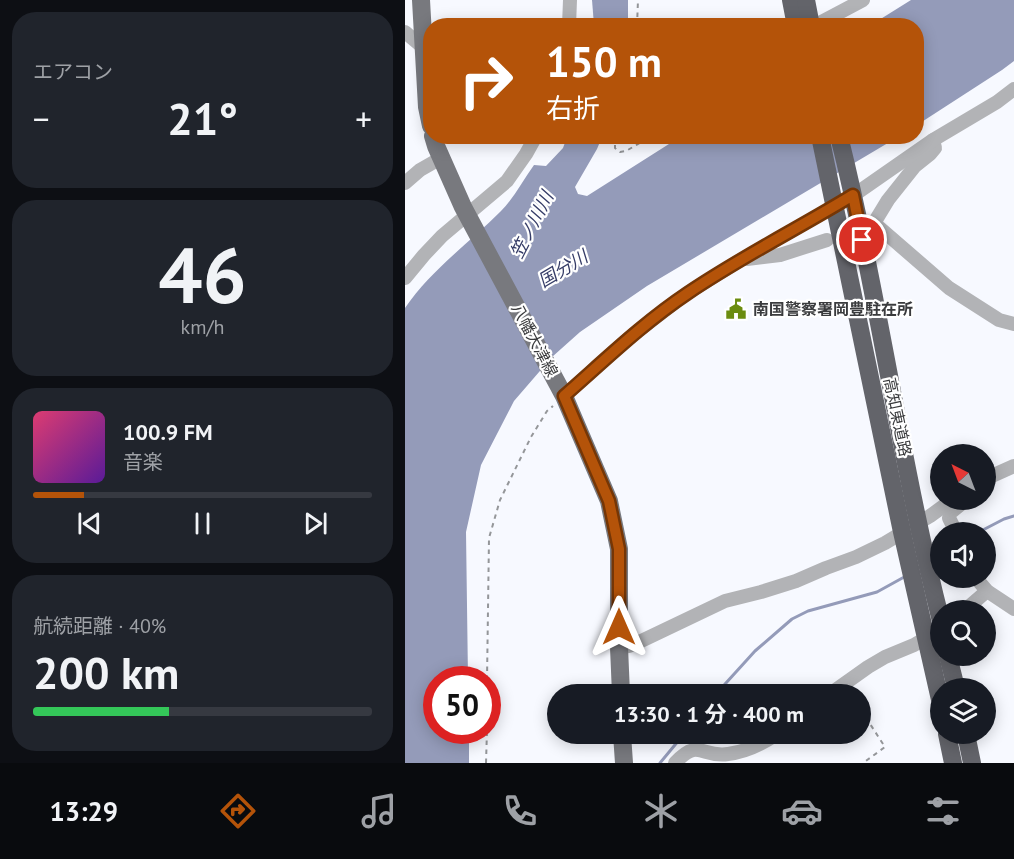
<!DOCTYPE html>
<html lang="ja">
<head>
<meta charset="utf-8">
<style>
	:root { --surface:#171b24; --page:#20242c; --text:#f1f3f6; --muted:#9ea1a6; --line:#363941; --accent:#b45309 }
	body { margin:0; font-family:"PT Sans","Noto Sans JP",sans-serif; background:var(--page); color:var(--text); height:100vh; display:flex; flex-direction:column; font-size:22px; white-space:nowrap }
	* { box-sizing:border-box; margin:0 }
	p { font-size:20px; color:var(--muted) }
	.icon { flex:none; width:33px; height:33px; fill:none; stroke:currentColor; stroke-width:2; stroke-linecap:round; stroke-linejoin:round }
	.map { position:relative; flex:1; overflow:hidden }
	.drawer { display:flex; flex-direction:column; gap:12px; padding:12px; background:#0d0f14; width:405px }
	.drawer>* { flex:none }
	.top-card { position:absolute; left:18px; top:18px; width:501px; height:126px; border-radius:24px; box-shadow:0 3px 15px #0003; background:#b45309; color:#fff; overflow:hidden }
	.needle { width:39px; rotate:318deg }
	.buttons { position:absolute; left:525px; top:444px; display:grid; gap:12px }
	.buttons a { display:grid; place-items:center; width:66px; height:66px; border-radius:50%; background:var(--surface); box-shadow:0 3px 15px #0003; font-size:30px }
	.speed { position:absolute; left:18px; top:666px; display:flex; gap:12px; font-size:30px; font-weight:700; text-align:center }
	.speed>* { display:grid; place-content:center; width:78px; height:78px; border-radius:50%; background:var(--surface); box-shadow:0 3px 15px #0003; line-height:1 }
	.speed .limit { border:9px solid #d22; background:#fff; color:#111 }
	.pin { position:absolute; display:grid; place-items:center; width:51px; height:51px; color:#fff; margin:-26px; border:3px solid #fff; border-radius:50%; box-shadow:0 2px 6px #0007 }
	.me { position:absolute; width:66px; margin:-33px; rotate:0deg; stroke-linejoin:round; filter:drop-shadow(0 0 4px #0008) }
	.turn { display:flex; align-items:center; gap:21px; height:126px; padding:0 24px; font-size:27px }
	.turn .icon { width:78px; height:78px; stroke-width:2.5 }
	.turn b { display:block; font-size:42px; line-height:51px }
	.big { font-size:45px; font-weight:700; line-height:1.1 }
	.drawer .widget { flex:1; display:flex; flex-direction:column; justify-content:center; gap:9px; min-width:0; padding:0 21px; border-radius:24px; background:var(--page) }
	.drawer .dial { align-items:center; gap:0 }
	.dial b { font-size:78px; line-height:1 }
	.song { display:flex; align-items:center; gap:18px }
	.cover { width:72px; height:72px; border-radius:9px; background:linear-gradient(135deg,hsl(340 70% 55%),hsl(270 70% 35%)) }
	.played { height:6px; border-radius:3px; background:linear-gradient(90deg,var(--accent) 15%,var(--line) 15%) }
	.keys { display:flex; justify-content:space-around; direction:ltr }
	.heat { display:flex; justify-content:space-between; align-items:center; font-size:33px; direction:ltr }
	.charge { height:9px; border-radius:4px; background:linear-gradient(90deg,#34c759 40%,var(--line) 0) }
	.trip { position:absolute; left:142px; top:684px; width:324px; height:60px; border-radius:30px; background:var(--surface); box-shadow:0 3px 15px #0003; font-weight:700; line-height:60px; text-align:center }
	.dock { display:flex; height:96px; justify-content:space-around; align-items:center; background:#090b0e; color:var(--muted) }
	.dock .icon { width:42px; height:42px }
	.dock .selected { color:var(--accent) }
	.dock b { font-size:27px; color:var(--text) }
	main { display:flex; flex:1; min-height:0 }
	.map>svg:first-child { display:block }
	.water { fill:#949bb9 }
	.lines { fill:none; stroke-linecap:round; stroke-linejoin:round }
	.stream { stroke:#949bb9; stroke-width:3 }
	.path { stroke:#949699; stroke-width:2; stroke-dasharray:4.5 4.5; stroke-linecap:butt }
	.minor { stroke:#b2b3b6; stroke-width:14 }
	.major { stroke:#78797e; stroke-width:18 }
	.highway { stroke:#63646a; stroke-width:18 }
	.route-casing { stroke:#753606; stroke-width:15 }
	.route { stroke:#b45309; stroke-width:10 }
	.labels { text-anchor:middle; stroke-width:4.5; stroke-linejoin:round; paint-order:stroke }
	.poi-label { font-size:16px; font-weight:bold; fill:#3a3b3d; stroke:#fff; text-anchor:start }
	.street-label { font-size:16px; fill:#3a3b3d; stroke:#fff }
	.water-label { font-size:18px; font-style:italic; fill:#353c67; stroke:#fff }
</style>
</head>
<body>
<main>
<section class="drawer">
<div class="widget"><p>エアコン</p>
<div class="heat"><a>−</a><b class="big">21°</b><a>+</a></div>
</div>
<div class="widget dial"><b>46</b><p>km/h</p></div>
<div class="widget">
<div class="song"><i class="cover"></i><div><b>100.9 FM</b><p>音楽</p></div></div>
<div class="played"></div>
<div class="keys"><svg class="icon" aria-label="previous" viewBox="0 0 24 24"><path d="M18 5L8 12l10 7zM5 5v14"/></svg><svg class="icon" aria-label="pause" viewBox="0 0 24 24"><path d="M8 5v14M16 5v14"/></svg><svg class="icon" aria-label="next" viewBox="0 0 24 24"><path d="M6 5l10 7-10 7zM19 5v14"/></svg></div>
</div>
<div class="widget"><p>航続距離 · 40%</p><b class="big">200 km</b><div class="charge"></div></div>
</section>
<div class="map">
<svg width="609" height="763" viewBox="0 0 609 763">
	<rect width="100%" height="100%" fill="#f7f9ff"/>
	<!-- water -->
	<g class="water">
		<path d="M187 0H223V25H189Z"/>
		<path d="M506 0H609V61L597 70 512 125V26L466 25Z"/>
		<path d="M162 137H197L192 149 170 187 173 194 182 196 275 137H493L242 286 175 332 147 357 109 401 76 465 61 532 63 679 32 680V730L64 731V763H0V308C25 271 64 243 96 211 109 198 118 180 129 165L141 166 158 148Z"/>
	</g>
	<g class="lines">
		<!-- stream -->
		<g class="stream">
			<path d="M574 532 599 519 609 516"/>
			<path d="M527 560 536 555"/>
			<path d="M311 694 350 651 387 619 403 611 472 592 501 576"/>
			<path d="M255 763 279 734"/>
		</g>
		<!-- path -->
		<g class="path">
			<path d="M232 26 233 0"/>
			<path d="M210 136V148L215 152 221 151 247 136"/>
			<path d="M82 680 84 538 95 500 126 437 142 411 148 406"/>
			<path d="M456 710 480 747 458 763"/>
			<path d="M81 763 82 730"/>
		</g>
		<!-- minor -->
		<g class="minor">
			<path d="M164 26 165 0"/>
			<path d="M409 26 458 0"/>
			<path d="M0 32 20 49"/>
			<path d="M0 183 15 170 36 158"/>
			<path d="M469 223 544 288 594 320 609 324"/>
			<path d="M462 228 469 223 483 200 510 166 525 154 530 148 528 140"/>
			<path d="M342 259 375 255 422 240"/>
			<path d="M0 278 19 255 37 236 102 181 121 154 131 136"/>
			<path d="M159 396 224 338 281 294 334 261 449 195 528 140 592 102 609 89"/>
			<path d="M580 479 609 466"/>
			<path d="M551 532 544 518 545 513 561 500"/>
			<path d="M571 578 582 591 609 609"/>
			<path d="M560 610 582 591"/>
			<path d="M214 647 224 646 232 643 320 601 356 592 391 581 421 568 451 557 480 543 525 516 547 500"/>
			<path d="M425 694 463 667 480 657 509 645 536 629"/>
			<path d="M270 763C294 737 296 758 323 754 341 752 357 744 372 734"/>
		</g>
		<!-- major -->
		<g class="major">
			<path d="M16 0 22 107 26 126"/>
			<path d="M28 136 31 146 58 207 159 396 204 501 214 549V647L216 694"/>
			<path d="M217 734 219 763"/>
		</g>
		<!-- highway -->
		<g class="highway">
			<path d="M386 0 391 26"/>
			<path d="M401 0 406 26"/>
			<path d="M415 136 497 532 536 704"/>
			<path d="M434 136C474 297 495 461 536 621"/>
			<path d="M543 656 551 688"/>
			<path d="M542 734 548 763"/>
			<path d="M561 734 567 763"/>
		</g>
	</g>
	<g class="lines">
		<!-- route casing -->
		<g class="route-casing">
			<path id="route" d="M214 627V549L204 501 159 396C199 361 238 323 283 293 336 257 394 228 448 195L457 240"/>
		</g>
		<!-- route -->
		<use href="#route" class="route"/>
	</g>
	<!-- icons -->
	<defs>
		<g id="civic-bare" transform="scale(1.62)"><path d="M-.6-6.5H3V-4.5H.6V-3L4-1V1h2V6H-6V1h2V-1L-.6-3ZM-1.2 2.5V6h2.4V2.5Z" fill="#6b8c10" stroke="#fff" stroke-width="2.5" paint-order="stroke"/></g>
	</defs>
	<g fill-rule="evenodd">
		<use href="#civic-bare" x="331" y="309"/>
	</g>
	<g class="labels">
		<!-- poi labels -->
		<g class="poi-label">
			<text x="348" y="315">南国警察署岡豊駐在所</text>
		</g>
		<!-- street labels -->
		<g class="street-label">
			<text transform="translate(130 340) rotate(62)" y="6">八幡大津線</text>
			<text transform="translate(493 417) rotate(78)" y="6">高知東道路</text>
		</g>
		<!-- water labels -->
		<g class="water-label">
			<text transform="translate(127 225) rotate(-63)" y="6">笠ノ川川</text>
			<text transform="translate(158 269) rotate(-31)" y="6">国分川</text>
		</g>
	</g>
</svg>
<div class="buttons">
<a><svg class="needle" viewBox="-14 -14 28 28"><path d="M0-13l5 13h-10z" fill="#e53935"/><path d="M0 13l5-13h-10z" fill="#9ea1a6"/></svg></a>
<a><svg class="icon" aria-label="sound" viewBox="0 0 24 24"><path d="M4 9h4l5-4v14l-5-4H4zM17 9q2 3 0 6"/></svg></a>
<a><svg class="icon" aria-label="search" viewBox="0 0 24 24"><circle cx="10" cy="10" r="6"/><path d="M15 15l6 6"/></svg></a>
<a><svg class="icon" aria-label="layers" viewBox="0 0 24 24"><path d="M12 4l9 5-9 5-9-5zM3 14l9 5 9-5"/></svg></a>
</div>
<div class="speed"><div class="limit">50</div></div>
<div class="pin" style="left:457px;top:240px;background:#d93025"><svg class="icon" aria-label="arrive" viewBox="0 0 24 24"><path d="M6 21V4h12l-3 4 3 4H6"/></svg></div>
<svg class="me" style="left:214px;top:627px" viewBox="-20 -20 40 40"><path d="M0-17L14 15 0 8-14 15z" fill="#b45309" stroke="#fff" stroke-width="4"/></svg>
<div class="trip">13:30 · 1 分 · 400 m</div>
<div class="top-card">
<div class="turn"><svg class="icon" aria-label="right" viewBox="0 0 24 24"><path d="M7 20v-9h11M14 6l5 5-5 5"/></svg><div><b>150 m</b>右折</div></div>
</div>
</div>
</main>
<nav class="dock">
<b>13:29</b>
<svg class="icon selected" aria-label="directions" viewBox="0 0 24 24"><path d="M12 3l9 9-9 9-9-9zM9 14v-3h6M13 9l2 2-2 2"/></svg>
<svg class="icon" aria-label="music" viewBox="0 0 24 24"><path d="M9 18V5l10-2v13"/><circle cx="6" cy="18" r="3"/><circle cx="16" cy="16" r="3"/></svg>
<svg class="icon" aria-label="phone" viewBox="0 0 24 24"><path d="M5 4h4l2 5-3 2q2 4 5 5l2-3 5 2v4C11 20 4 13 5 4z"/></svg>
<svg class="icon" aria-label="climate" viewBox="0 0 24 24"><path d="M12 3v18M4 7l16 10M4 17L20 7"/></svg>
<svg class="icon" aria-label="car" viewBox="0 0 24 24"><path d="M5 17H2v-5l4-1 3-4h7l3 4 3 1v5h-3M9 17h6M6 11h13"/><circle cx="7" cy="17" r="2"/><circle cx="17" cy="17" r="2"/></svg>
<svg class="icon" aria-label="filters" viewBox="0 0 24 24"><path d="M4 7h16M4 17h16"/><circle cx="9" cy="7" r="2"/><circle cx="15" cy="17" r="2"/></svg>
</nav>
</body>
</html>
